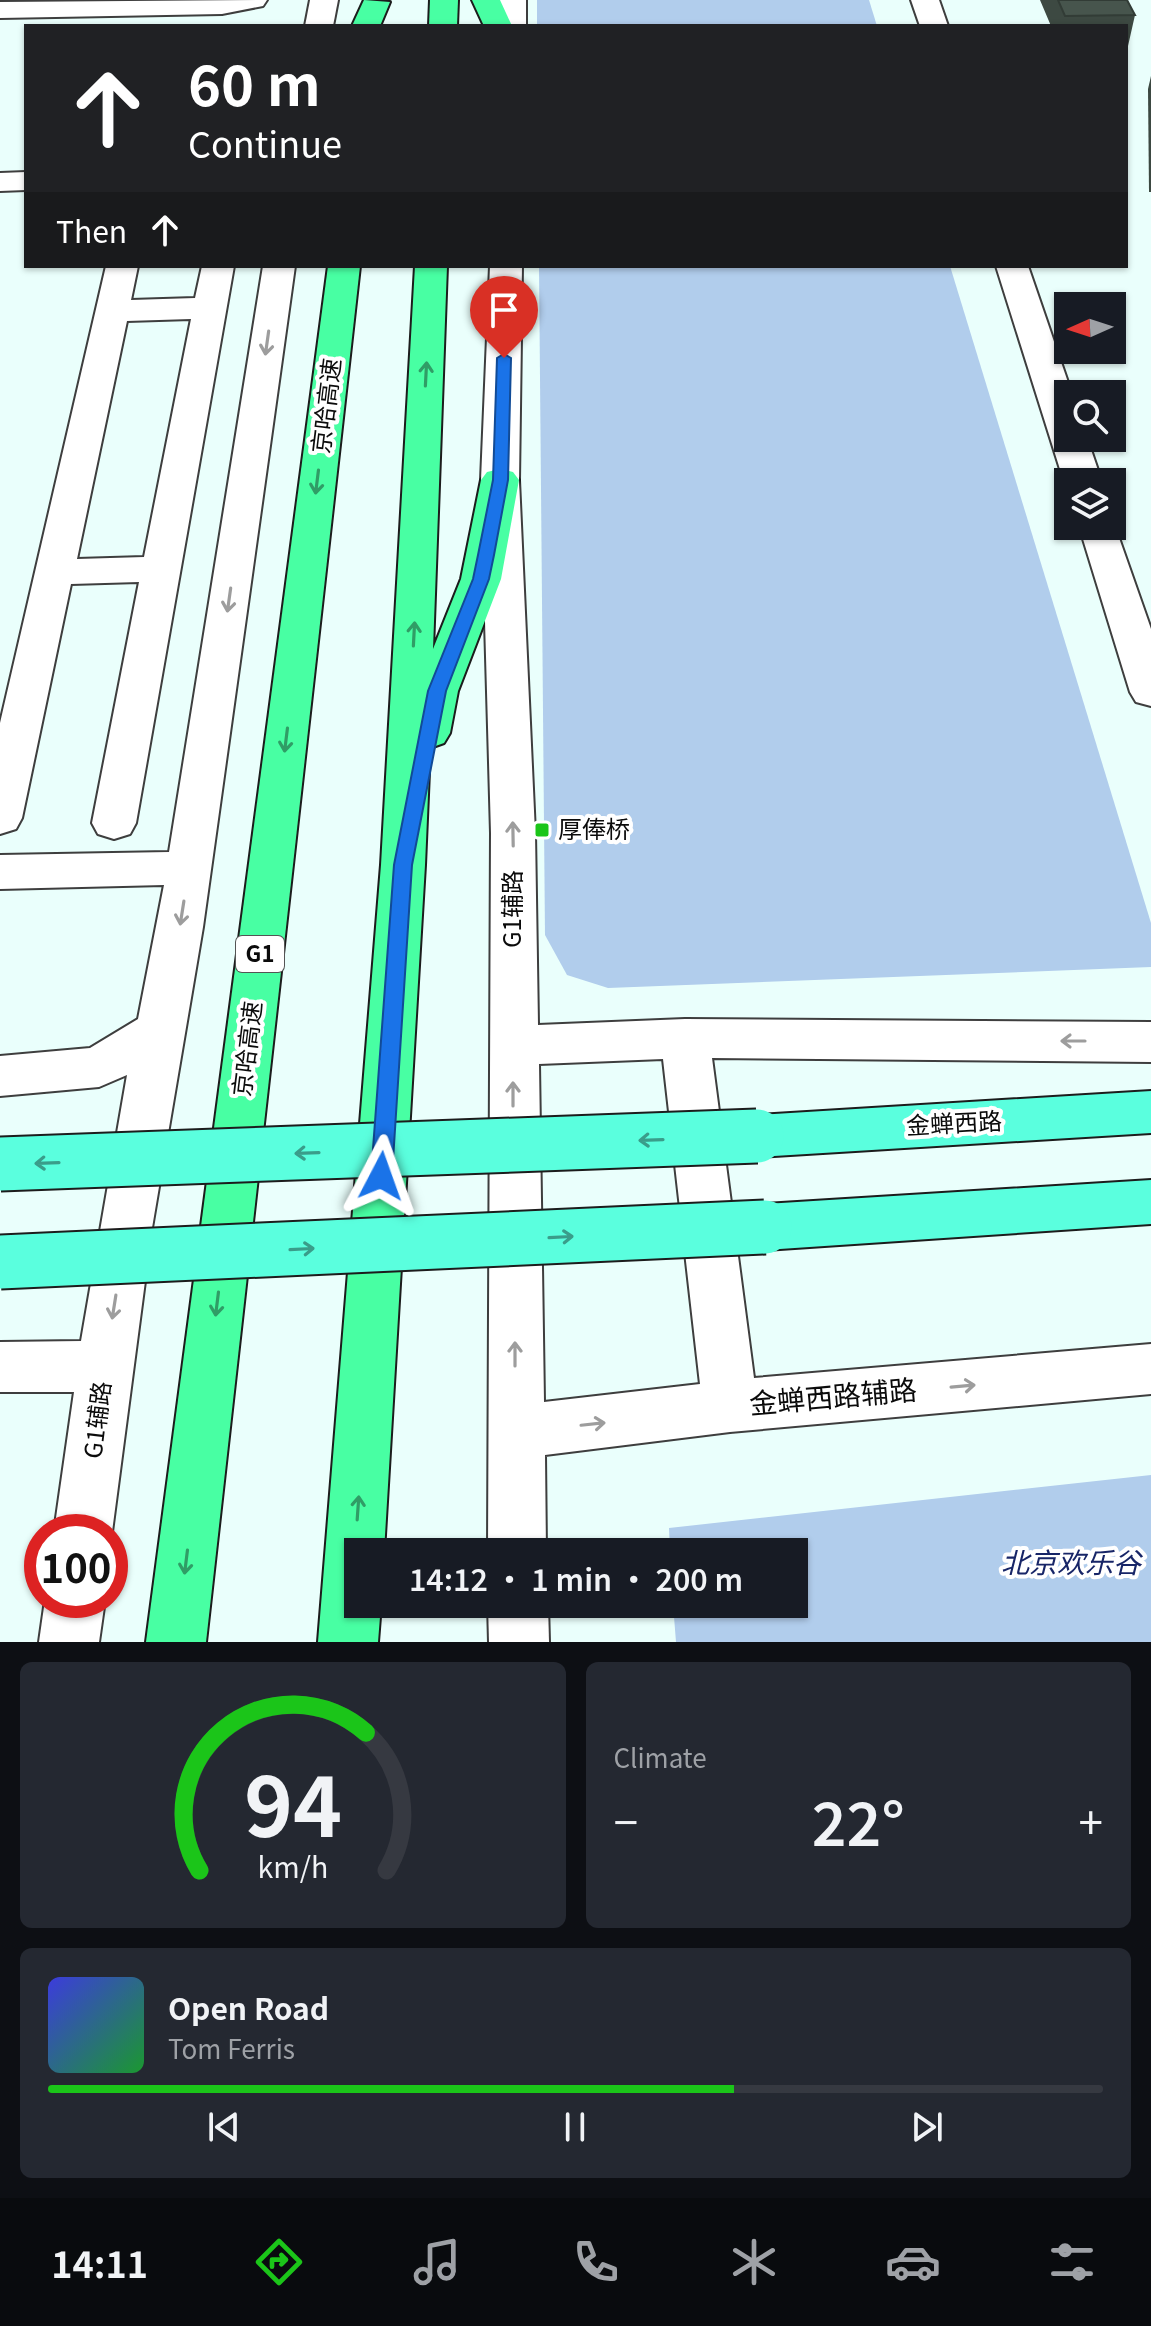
<!DOCTYPE html>
<html lang="en">
<head>
<meta charset="utf-8">
<style>
	:root { --surface:#171b24; --page:#242831; --text:#f1f3f6; --muted:#9ea1a6; --line:#363941; --accent:#1bc519 }
	body { margin:0; font-family:Georgia,"Noto Sans SC",serif; background:var(--page); color:var(--text); height:100vh; display:flex; flex-direction:column; font-size:30px; white-space:nowrap }
	* { box-sizing:border-box; margin:0 }
	p { font-size:26px; color:var(--muted) }
	.icon { flex:none; width:44px; height:44px; fill:none; stroke:currentColor; stroke-width:2; stroke-linecap:round; stroke-linejoin:round }
	.map { position:relative; height:1642px; overflow:hidden }
	.side { display:flex; flex-direction:column; gap:20px; padding:20px; background:#0d0f14; flex:1 }
	.side>* { flex:none }
	.top-card { position:absolute; left:24px; top:24px; width:1104px; height:244px; border-radius:0px; box-shadow:0 2px 6px #0004; background:#202124; color:#fff; overflow:hidden }
	.needle { width:52px; rotate:267deg }
	.controls { position:absolute; left:1054px; top:292px; display:grid; gap:16px }
	.controls a { display:grid; place-items:center; width:72px; height:72px; border-radius:0px; background:var(--surface); box-shadow:0 2px 6px #0004; font-size:40px }
	.speed { position:absolute; left:24px; top:1514px; display:flex; gap:16px; font-size:40px; font-weight:700; text-align:center }
	.speed>* { display:grid; place-content:center; width:104px; height:104px; border-radius:50%; background:var(--surface); box-shadow:0 2px 6px #0004; line-height:1 }
	.speed .limit { border:12px solid #d22; background:#fff; color:#111 }
	.pin { position:absolute; display:grid; place-items:center; width:68px; height:68px; color:#fff; margin:-82px -34px; border-radius:50% 50% 50% 0; rotate:-45deg; box-shadow:0 0 8px #0007 }
	.pin .icon { rotate:45deg }
	.me { position:absolute; width:88px; margin:-44px; rotate:4deg; stroke-linejoin:round; filter:drop-shadow(0 0 6px #0008) }
	.turn { display:flex; align-items:center; gap:28px; height:168px; padding:0 32px; font-size:36px }
	.turn .icon { width:104px; height:104px; stroke-width:2.5 }
	.turn b { display:block; font-size:56px; line-height:68px }
	.then { display:flex; align-items:center; height:76px; padding:0 32px; background:#0003; gap:16px; font-size:30px }
	.big { font-size:60px; font-weight:600; line-height:1.1 }
	.side .tile { flex:1; display:flex; flex-direction:column; justify-content:center; gap:12px; min-width:0; padding:0 28px; border-radius:12px; background:var(--page) }
	.side .dial { align-items:center; gap:0 }
	.dial svg { height:208px; overflow:visible; fill:none; stroke:var(--line); stroke-width:7; stroke-linecap:round; text-anchor:middle }
	.dial text { fill:var(--text); stroke:none }
	.song { display:flex; align-items:center; gap:24px }
	.cover { width:96px; height:96px; border-radius:12px; background:linear-gradient(135deg,hsl(240 70% 55%),hsl(130 70% 35%)) }
	.played { height:8px; border-radius:4px; background:linear-gradient(90deg,var(--accent) 65%,var(--line) 65%) }
	.keys { display:flex; justify-content:space-around; direction:ltr }
	.heat { display:flex; justify-content:space-between; align-items:center; font-size:44px; direction:ltr }
	.side .tiles { flex:1; display:grid; gap:20px; grid-template-columns:1fr 1fr }
	.tile:last-child { grid-column:span 2 }
	.trip { position:absolute; left:344px; top:1538px; width:464px; height:80px; border-radius:0px; background:var(--surface); box-shadow:0 2px 6px #0004; font-weight:600; line-height:80px; text-align:center }
	.menu { display:flex; height:128px; justify-content:space-around; align-items:center; background:#090b0e; color:var(--muted) }
	.menu .icon { width:56px; height:56px }
	.menu .current { color:var(--accent) }
	.menu b { font-size:36px; color:var(--text) }
	.map>svg:first-child { display:block }
	.green { fill:#b1cdec }
	.lines { fill:none; stroke-linecap:round; stroke-linejoin:round }
	.minor-casing { stroke:#3e3e3e; stroke-width:4 }
	.major-casing { stroke:#1c1c1c; stroke-width:4 }
	.highway-casing { stroke:#1c1c1c; stroke-width:4 }
	.minor { fill:#fff; fill-rule:evenodd }
	.major { fill:#5affde; fill-rule:evenodd }
	.highway { fill:#48ffa3; fill-rule:evenodd }
	.major-bridge-casing { stroke:#1c1c1c; stroke-width:57; stroke-linecap:butt }
	.major-bridge { stroke:#5affde; stroke-width:53 }
	.wall { fill:#3d4942 }
	.building { fill:#47554d; stroke:#323c36; stroke-width:2 }
	.oneway { stroke:#9d9d9d }
	.oneway2 { stroke:#309d66 }
	.oneway3 { stroke:#3a9d8a }
	.route { fill:#1a73e8; stroke:#114b97; stroke-width:2 }
	.poi-dot { fill:#1bc519; stroke:#fff; stroke-width:3 }
	.labels { text-anchor:middle; stroke-width:8; stroke-linejoin:round; paint-order:stroke }
	.shield { fill:#fff; stroke:#545454; stroke-width:2 }
	.shield-label { font-size:22px; font-weight:bold; fill:#0b0b0b }
	.street-label { font-size:24px; fill:#0b0b0b; stroke:#fff }
	.poi-label { font-size:24px; fill:#0b0b0b; stroke:#fff; text-anchor:start }
	.near-street-label { font-size:28px; fill:#0b0b0b; stroke:#fff }
	.near-park-label { font-size:28px; font-style:italic; fill:#172567; stroke:#fff }
</style>
</head>
<body>
<div class="map">
<svg width="1151" height="1642" viewBox="0 0 1151 1642">
	<rect width="100%" height="100%" fill="#eafffc"/>
	<!-- green -->
	<g class="green">
		<path d="M537 0H869L877 26H537Z"/>
		<path d="M539 266H950L1151 923V967L608 988 567 975 545 935Z"/>
		<path d="M1151 1475V1642H676L673 1604H794V1552H670L669 1528Z"/>
	</g>
	<g class="lines">
		<!-- minor casing -->
		<g class="minor-casing">
			<g id="minor">
				<path d="M267 0 263 6 222 14 0 18V2Z"/>
				<path d="M310 0H338L333 26H305Z"/>
				<rect x="498" y="0" width="28" height="26"/>
				<path d="M911 0H939L948 26H920Z"/>
				<path d="M26 172V190L0 191V173Z"/>
				<path d="M106 266H138L131 300 195 298 202 266H234L136 823 130 834 114 839 98 834 92 823 139 582 71 584 22 818 16 829 0 834V723ZM191 319 144 557 77 559 127 321Z"/>
				<path d="M263 266H295L203 927 152 1228 112 1532 110 1537V1532H54L74 1392H0V1342L81 1341 127 1075 99 1087 0 1096V1056L90 1048 138 1019 164 885 0 889V855L169 852Z"/>
				<path d="M490 266H522L519 480 535 833 538 1025 685 1019 1151 1022V1062L712 1058 754 1378 1151 1344V1394L730 1432 545 1455 546 1552H488L491 833 481 480ZM663 1059 700 1384 544 1402 539 1064Z"/>
				<path d="M996 266H1028L1072 394H1068V438H1087L1102 482H1068V487L1064 482Z"/>
				<path d="M1112 518 1151 629V706L1136 702 1130 692 1079 526H1112Z"/>
				<path d="M45 1600H105L99 1642H39Z"/>
				<path d="M488 1604H548L549 1642H489Z"/>
			</g>
		</g>
		<!-- major casing -->
		<g class="major-casing">
			<g id="major">
				<path d="M1151 1091V1133L757 1157 739 1151 732 1136 739 1121 757 1115Z"/>
				<path d="M1151 1180V1224L765 1250 747 1243 739 1227 747 1211 765 1204Z"/>
			</g>
		</g>
		<!-- highway casing -->
		<g class="highway-casing">
			<g id="highway">
				<path d="M364 0 390 2 380 26H352Z"/>
				<path d="M430 0H458L457 26H429Z"/>
				<path d="M472 0H500L512 26H484Z"/>
				<path d="M328 266H360L206 1642H146Z"/>
				<path d="M415 266H447L433 649 461 579 481 480 487 472 500 469 513 472 519 480 501 579 458 691 450 733 444 743 430 748 425 865 384 1552H358V1604H381L378 1642H318L381 865Z"/>
			</g>
		</g>
		<!-- minor -->
		<use href="#minor" class="minor"/>
		<!-- major -->
		<use href="#major" class="major"/>
		<!-- highway -->
		<use href="#highway" class="highway"/>
		<!-- major-bridge casing -->
		<g class="major-bridge-casing">
			<g id="major-bridge">
				<path d="M0 1164 757 1136"/>
				<path d="M0 1262 765 1227"/>
			</g>
		</g>
		<!-- major-bridge -->
		<use href="#major-bridge" class="major-bridge"/>
	</g>
	<!-- wall -->
	<g class="wall">
		<path d="M1040 0H1127L1135 15 1128 46H1126V26H1051Z"/>
		<path d="M1151 76V192H1149L1148 89Z"/>
	</g>
	<!-- building -->
	<path class="building" d="M1058 0H1127L1135 15 1065 16Z"/>
	<!-- one-way arrows -->
	<defs><path id="oneway-shaft" d="M-6 0H5M1.5-3L5.5 0L1.5 3" fill="none" stroke-width="1.6" stroke-linecap="round" stroke-linejoin="round" transform="scale(2)"/></defs>
	<g class="oneway">
		<use href="#oneway-shaft" transform="translate(267 343) rotate(98)"/>
		<use href="#oneway-shaft" transform="translate(229 600) rotate(98)"/>
		<use href="#oneway-shaft" transform="translate(513 834) rotate(-91)"/>
		<use href="#oneway-shaft" transform="translate(182 913) rotate(99)"/>
		<use href="#oneway-shaft" transform="translate(1073 1041) rotate(-180)"/>
		<use href="#oneway-shaft" transform="translate(513 1094) rotate(-90)"/>
		<use href="#oneway-shaft" transform="translate(114 1307) rotate(99)"/>
		<use href="#oneway-shaft" transform="translate(515 1354) rotate(-90)"/>
		<use href="#oneway-shaft" transform="translate(963 1386) rotate(-5)"/>
		<use href="#oneway-shaft" transform="translate(593 1424) rotate(-6)"/>
	</g>
	<g class="oneway2">
		<use href="#oneway-shaft" transform="translate(426 374) rotate(-87)"/>
		<use href="#oneway-shaft" transform="translate(317 482) rotate(97)"/>
		<use href="#oneway-shaft" transform="translate(414 634) rotate(-87)"/>
		<use href="#oneway-shaft" transform="translate(286 740) rotate(97)"/>
		<use href="#oneway-shaft" transform="translate(217 1304) rotate(97)"/>
		<use href="#oneway-shaft" transform="translate(358 1508) rotate(-86)"/>
		<use href="#oneway-shaft" transform="translate(186 1562) rotate(97)"/>
	</g>
	<g class="oneway3">
		<use href="#oneway-shaft" transform="translate(651 1140) rotate(178)"/>
		<use href="#oneway-shaft" transform="translate(307 1153) rotate(178)"/>
		<use href="#oneway-shaft" transform="translate(47 1163) rotate(178)"/>
		<use href="#oneway-shaft" transform="translate(561 1237) rotate(-3)"/>
		<use href="#oneway-shaft" transform="translate(302 1249) rotate(-3)"/>
	</g>
	<!-- route -->
	<path class="route" d="M504 354 511 358 508 480 494 555 489 579 446 691 412 865 392 1176 389 1182 381 1185 374 1182 371 1176 394 865 428 691 473 579 478 555 493 480 497 358Z"/>
	<!-- markers -->
	<rect class="poi-dot" x="534" y="822" width="16" height="16" rx="4"/>
	<g class="labels">
		<!-- shield labels -->
		<rect class="shield" x="236" y="936" width="48" height="36" rx="6"/>
		<g class="shield-label">
			<text x="260" y="962">G1</text>
		</g>
		<!-- street labels -->
		<g class="street-label">
			<text transform="translate(327 406) rotate(-83)" y="8">京哈高速</text>
			<text transform="translate(513 909) rotate(-90)" y="8">G1辅路</text>
			<text transform="translate(248 1049) rotate(-83)" y="8">京哈高速</text>
			<text transform="translate(954 1124) rotate(-3)" y="8">金蝉西路</text>
			<text transform="translate(98 1420) rotate(-83)" y="8">G1辅路</text>
		</g>
		<!-- poi labels -->
		<g class="poi-label">
			<text x="558" y="838">厚俸桥</text>
		</g>
		<!-- near-street labels -->
		<g class="near-street-label">
			<text transform="translate(833 1397) rotate(-5)" y="10">金蝉西路辅路</text>
		</g>
		<!-- near-park labels -->
		<g class="near-park-label">
			<text x="1071" y="1573">北京欢乐谷</text>
		</g>
	</g>
</svg>
<div class="controls">
<a><svg class="needle" viewBox="-14 -14 28 28"><path d="M0-13l5 13h-10z" fill="#e53935"/><path d="M0 13l5-13h-10z" fill="#9ea1a6"/></svg></a>
<a><svg class="icon" aria-label="search" viewBox="0 0 24 24"><circle cx="10" cy="10" r="6"/><path d="M15 15l6 6"/></svg></a>
<a><svg class="icon" aria-label="layers" viewBox="0 0 24 24"><path d="M12 4l9 5-9 5-9-5zM3 14l9 5 9-5"/></svg></a>
</div>
<div class="speed"><div class="limit">100</div></div>
<div class="pin" style="left:504px;top:358px;background:#d93025"><svg class="icon" aria-label="arrive" viewBox="0 0 24 24"><path d="M6 21V4h12l-3 4 3 4H6"/></svg></div>
<svg class="me" style="left:381px;top:1176px" viewBox="-20 -20 40 40"><path d="M0-17L14 15 0 8-14 15z" fill="#1a73e8" stroke="#fff" stroke-width="4"/></svg>
<div class="trip">14:12 · 1 min · 200 m</div>
<div class="top-card">
<div class="turn"><svg class="icon" aria-label="ahead" viewBox="0 0 24 24"><path d="M12 20V5M6 11l6-6 6 6"/></svg><div><b>60 m</b>Continue</div></div>
<div class="then">Then<svg class="icon" aria-label="ahead" viewBox="0 0 24 24"><path d="M12 20V5M6 11l6-6 6 6"/></svg></div>
</div>
</div>
<section class="side">
<div class="tiles">
<div class="tile dial"><svg viewBox="0 0 100 80">
<path d="M14 69A42 42 0 1 1 86 69"/>
<path d="M14 69A42 42 0 0 1 78 16" stroke="#1bc519"/>
<text x="50" y="56" font-size="32" font-weight="700">94</text>
<text x="50" y="72" font-size="11">km/h</text>
</svg></div>
<div class="tile"><p>Climate</p>
<div class="heat"><a>−</a><b class="big">22°</b><a>+</a></div>
</div>
<div class="tile">
<div class="song"><i class="cover"></i><div><b>Open Road</b><p>Tom Ferris</p></div></div>
<div class="played"></div>
<div class="keys"><svg class="icon" aria-label="previous" viewBox="0 0 24 24"><path d="M18 5L8 12l10 7zM5 5v14"/></svg><svg class="icon" aria-label="pause" viewBox="0 0 24 24"><path d="M8 5v14M16 5v14"/></svg><svg class="icon" aria-label="next" viewBox="0 0 24 24"><path d="M6 5l10 7-10 7zM19 5v14"/></svg></div>
</div>
</div>
</section>
<nav class="menu">
<b>14:11</b>
<svg class="icon current" aria-label="directions" viewBox="0 0 24 24"><path d="M12 3l9 9-9 9-9-9zM9 14v-3h6M13 9l2 2-2 2"/></svg>
<svg class="icon" aria-label="music" viewBox="0 0 24 24"><path d="M9 18V5l10-2v13"/><circle cx="6" cy="18" r="3"/><circle cx="16" cy="16" r="3"/></svg>
<svg class="icon" aria-label="phone" viewBox="0 0 24 24"><path d="M5 4h4l2 5-3 2q2 4 5 5l2-3 5 2v4C11 20 4 13 5 4z"/></svg>
<svg class="icon" aria-label="climate" viewBox="0 0 24 24"><path d="M12 3v18M4 7l16 10M4 17L20 7"/></svg>
<svg class="icon" aria-label="car" viewBox="0 0 24 24"><path d="M5 17H2v-5l4-1 3-4h7l3 4 3 1v5h-3M9 17h6M6 11h13"/><circle cx="7" cy="17" r="2"/><circle cx="17" cy="17" r="2"/></svg>
<svg class="icon" aria-label="filters" viewBox="0 0 24 24"><path d="M4 7h16M4 17h16"/><circle cx="9" cy="7" r="2"/><circle cx="15" cy="17" r="2"/></svg>
</nav>
</body>
</html>
